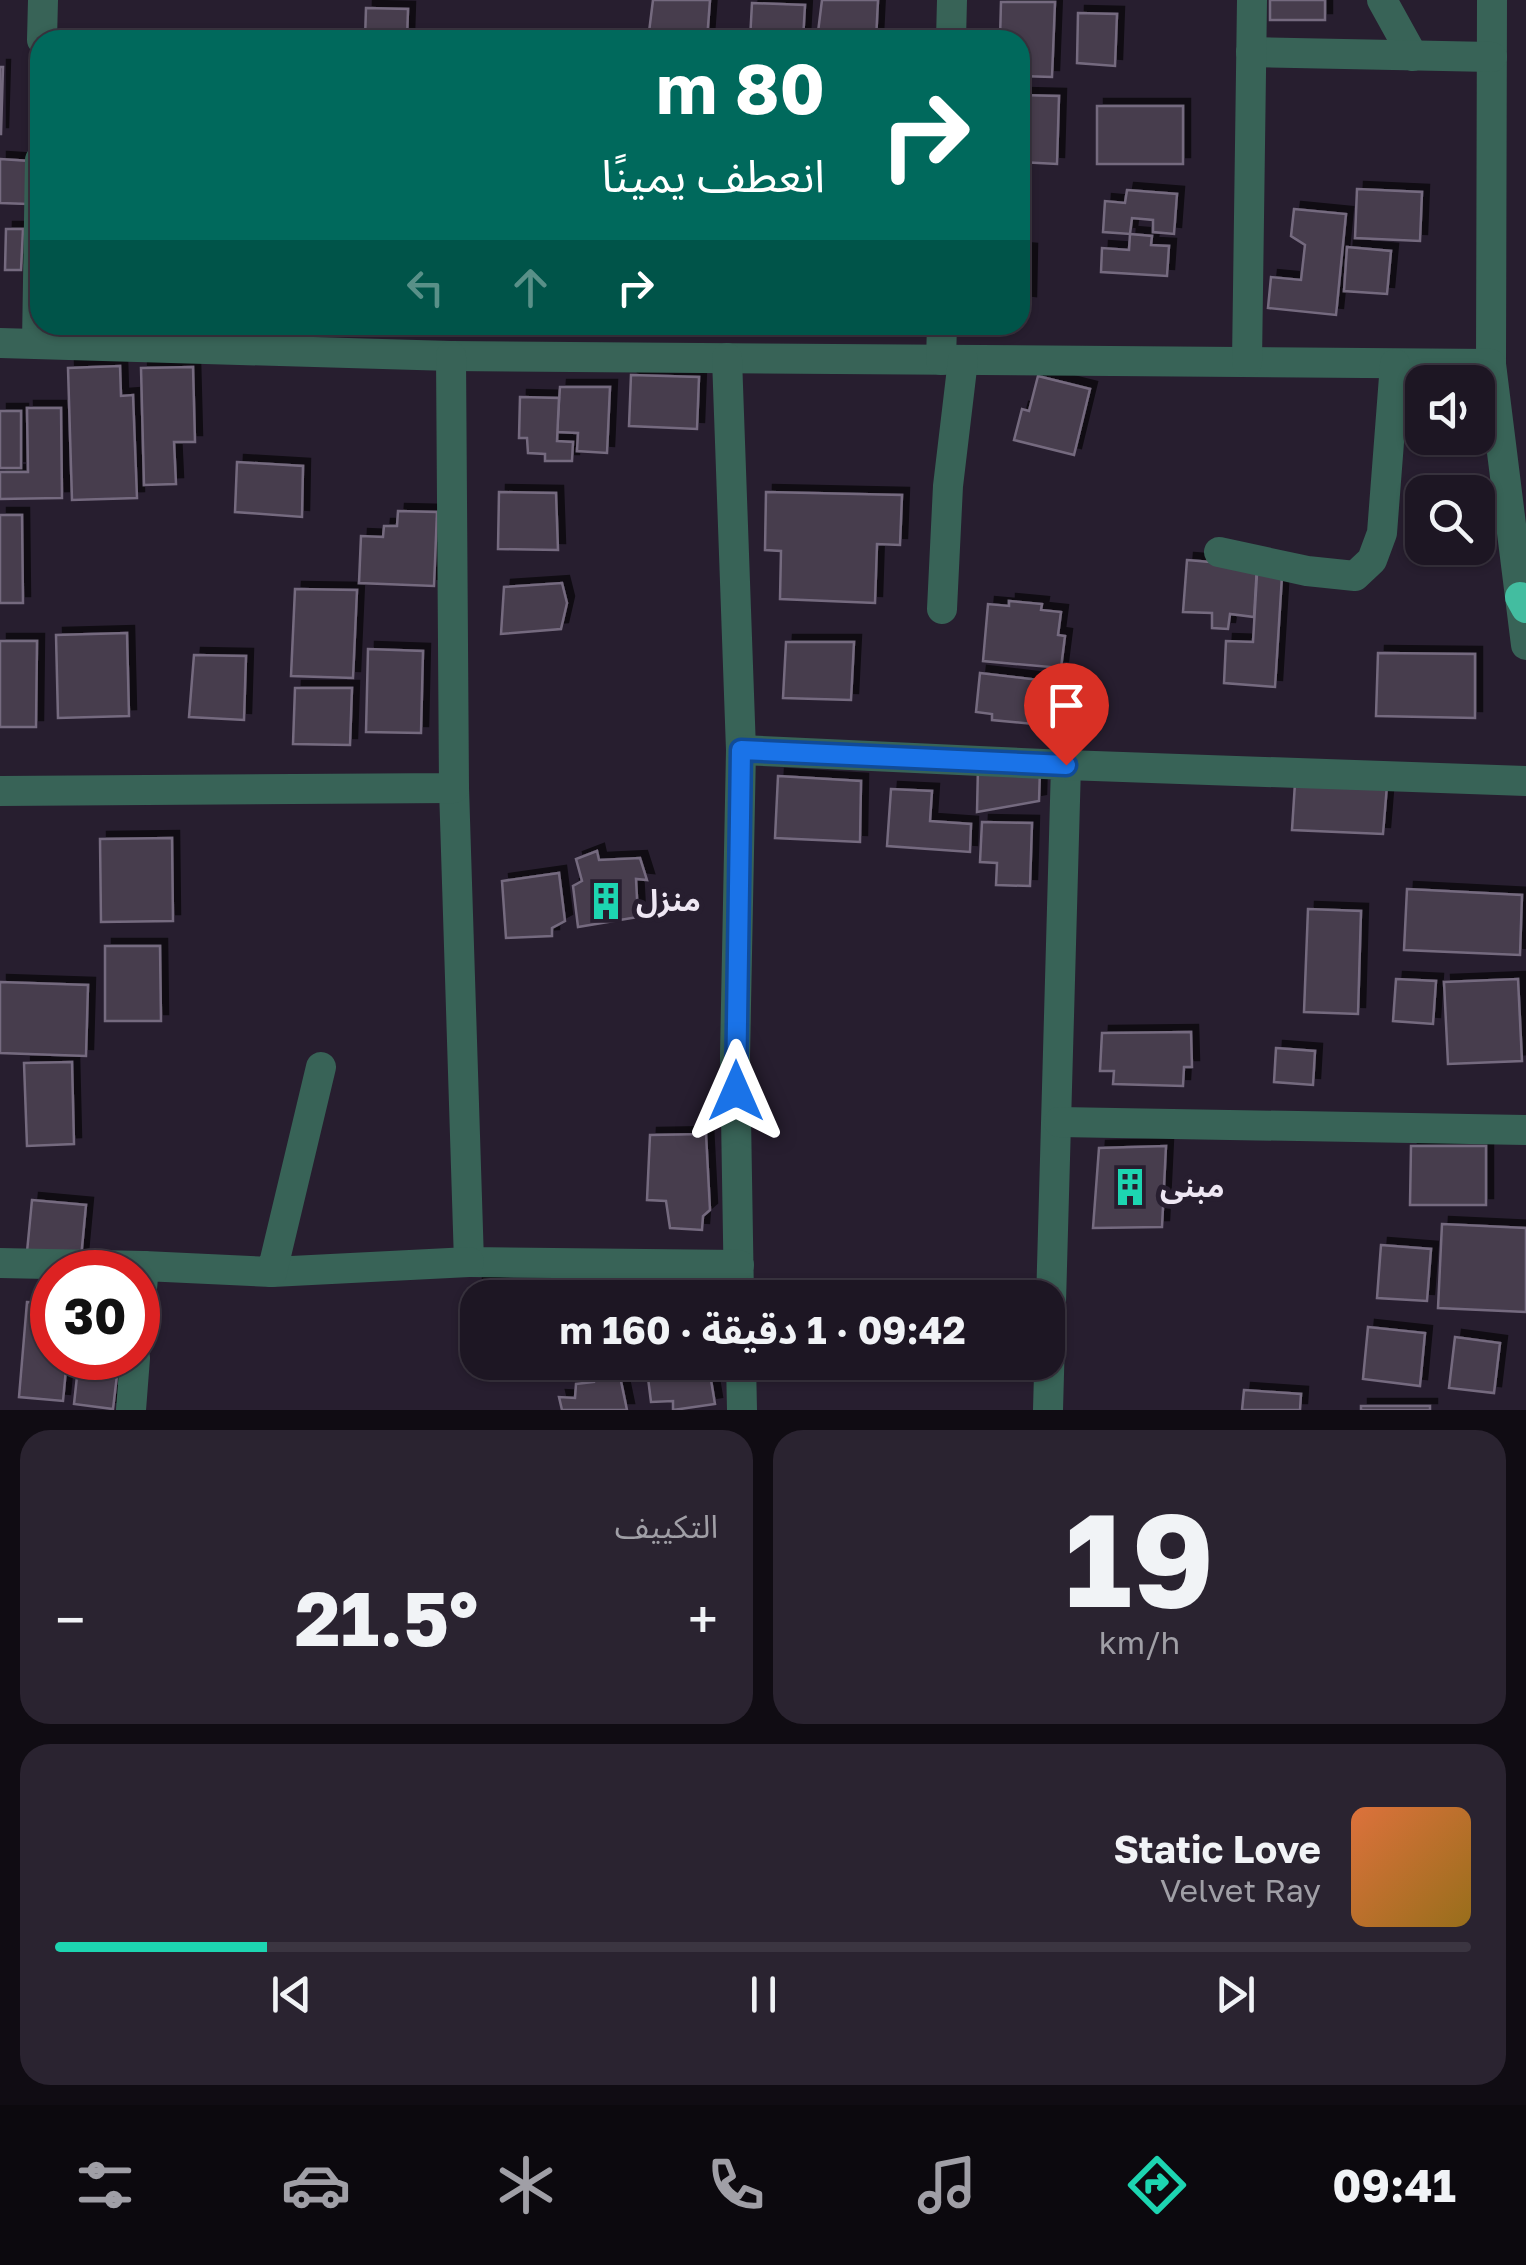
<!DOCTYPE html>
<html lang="ar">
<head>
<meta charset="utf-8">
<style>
	:root { --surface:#1d1623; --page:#2a2330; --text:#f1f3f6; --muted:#a09fa6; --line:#3b3541; --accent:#1dd5b1 }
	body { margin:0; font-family:"Golos Text","Noto Sans Arabic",sans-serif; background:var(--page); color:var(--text); direction:rtl; height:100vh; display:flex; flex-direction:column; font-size:38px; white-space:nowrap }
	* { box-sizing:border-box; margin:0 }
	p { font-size:32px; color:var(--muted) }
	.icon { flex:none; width:55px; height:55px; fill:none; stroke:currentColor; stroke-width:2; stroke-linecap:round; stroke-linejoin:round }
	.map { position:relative; height:1410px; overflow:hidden; direction:ltr }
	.panel { display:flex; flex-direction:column; gap:20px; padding:20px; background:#100c13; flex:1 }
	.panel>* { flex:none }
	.top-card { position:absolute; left:30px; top:30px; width:1000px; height:305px; border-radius:30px; box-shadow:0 2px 8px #0004,0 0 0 2px var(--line); direction:rtl; background:#00695c; color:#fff; overflow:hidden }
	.controls { position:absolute; left:1405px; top:365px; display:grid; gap:20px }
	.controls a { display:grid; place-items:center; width:90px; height:90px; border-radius:20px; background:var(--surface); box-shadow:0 2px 8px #0004,0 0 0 2px var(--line); font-size:50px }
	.speed { position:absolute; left:30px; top:1250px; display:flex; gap:20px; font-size:50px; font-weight:700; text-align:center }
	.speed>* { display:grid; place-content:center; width:130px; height:130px; border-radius:50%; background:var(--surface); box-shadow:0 2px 8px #0004,0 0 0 2px var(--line); line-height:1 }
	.speed .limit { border:15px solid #d22; background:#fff; color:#111 }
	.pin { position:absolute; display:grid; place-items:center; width:85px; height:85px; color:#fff; margin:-102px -42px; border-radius:50% 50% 50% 0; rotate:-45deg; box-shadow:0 0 10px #0007 }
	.pin .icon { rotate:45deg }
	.me { position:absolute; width:110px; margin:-55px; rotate:0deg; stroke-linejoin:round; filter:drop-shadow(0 0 8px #0008) }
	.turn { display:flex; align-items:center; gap:35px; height:210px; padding:0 40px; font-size:45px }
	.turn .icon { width:130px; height:130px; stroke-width:2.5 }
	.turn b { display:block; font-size:70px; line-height:85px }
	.lanes { display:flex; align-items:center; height:95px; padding:0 40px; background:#0003; justify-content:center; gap:50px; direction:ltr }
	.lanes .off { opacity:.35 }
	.big { font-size:75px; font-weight:700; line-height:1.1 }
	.panel .tile { flex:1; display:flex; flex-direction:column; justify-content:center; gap:15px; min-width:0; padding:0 35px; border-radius:30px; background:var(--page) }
	.panel .dial { align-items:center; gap:0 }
	.dial b { font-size:130px; line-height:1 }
	.song { display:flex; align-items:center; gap:30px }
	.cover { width:120px; height:120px; border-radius:15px; background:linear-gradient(135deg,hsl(20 70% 55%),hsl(40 70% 35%)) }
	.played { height:10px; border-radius:5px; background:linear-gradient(90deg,var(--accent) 15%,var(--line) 15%) }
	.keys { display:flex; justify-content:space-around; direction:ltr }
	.heat { display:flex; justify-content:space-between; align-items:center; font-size:55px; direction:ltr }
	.panel .tiles { flex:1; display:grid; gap:20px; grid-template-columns:1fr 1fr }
	.tile:last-child { grid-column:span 2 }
	.trip { position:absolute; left:460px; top:1280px; width:605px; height:100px; border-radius:30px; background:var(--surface); box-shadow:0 2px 8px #0004,0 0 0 2px var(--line); font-weight:700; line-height:100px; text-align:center; direction:rtl }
	.tabs { display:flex; height:160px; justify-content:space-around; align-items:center; background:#0c090e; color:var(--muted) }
	.tabs .icon { width:70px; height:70px }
	.tabs .current { color:var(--accent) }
	.tabs b { font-size:45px; color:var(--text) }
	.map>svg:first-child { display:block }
	.building { fill:#463c4e; stroke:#756b7f; stroke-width:2.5; filter:url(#shadow) }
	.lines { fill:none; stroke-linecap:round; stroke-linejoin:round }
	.minor { stroke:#386357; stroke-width:30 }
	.highway { stroke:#43bda0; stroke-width:30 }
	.route-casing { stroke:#114b97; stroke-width:25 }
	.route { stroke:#1a73e8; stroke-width:18 }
	.labels { text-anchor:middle; stroke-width:10; stroke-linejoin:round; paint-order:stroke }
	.poi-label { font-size:30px; font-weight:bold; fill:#eee7f3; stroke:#271e2f; text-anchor:start }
</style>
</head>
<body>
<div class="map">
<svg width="1526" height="1410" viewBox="0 0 1526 1410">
	<defs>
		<filter id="shadow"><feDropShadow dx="7" dy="-7" stdDeviation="0" flood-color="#0009"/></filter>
	</defs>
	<rect width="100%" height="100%" fill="#271e2f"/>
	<!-- building -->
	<g class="building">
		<path d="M653 0H710L707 40H648Z"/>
		<path d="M822 0H878L876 40H817Z"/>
		<rect x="1270" y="0" width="55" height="20"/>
		<path d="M1001 2H1055L1052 77 1020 76V40H1000Z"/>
		<path d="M752 3 805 5 803 40H750Z"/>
		<path d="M366 8 408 9 407 40H365Z"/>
		<path d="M1078 13 1117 14 1115 66 1077 63Z"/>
		<path d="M0 67H3L1 134H0Z"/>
		<path d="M1020 95 1059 96 1057 164 1020 162Z"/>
		<rect x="1097" y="106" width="86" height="58"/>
		<path d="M0 159 30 161 28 204 0 203Z"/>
		<path d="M1357 189 1422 192 1420 241 1355 238Z"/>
		<path d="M1127 190 1177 194 1174 234 1153 232V220L1132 218 1130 234 1103 232 1105 201 1125 203Z"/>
		<path d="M1294 209 1346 214 1336 315 1268 308 1271 277 1301 280 1305 245 1291 236Z"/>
		<path d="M6 229H23L21 270H5Z"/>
		<path d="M1130 234 1152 236 1151 245 1169 246 1167 276 1101 272 1102 248 1129 250Z"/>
		<path d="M1347 247 1391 251 1387 294 1344 291Z"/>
		<path d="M1020 250 1030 251 1029 303 1020 302Z"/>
		<path d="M120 366 121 396 133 395 137 498 72 500 68 368Z"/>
		<path d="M193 367 195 442H174L176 484 144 485 141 368Z"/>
		<path d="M631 375 699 377 697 429 629 426Z"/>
		<path d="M1038 376 1090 389 1074 455 1014 440 1022 409 1029 411Z"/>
		<path d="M560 387H610L607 453 577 451 578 433 557 432Z"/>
		<path d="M520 397 559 398 557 441 573 442 572 461H545V454L528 453 527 438H519Z"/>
		<path d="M27 408H61L62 498 0 499V472H28Z"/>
		<rect x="0" y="411" width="21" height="57"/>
		<path d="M237 462 303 466 302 517 235 512Z"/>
		<path d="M499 492 556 493 558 550 498 549Z"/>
		<path d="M766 492 902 495 900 545 877 544 875 603 780 599 781 551 765 550Z"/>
		<path d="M398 511 437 512 434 586 359 583 361 536 383 537 384 526H397Z"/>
		<path d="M0 515H22L23 603H0Z"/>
		<path d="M1187 560 1257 566 1254 617 1230 614 1228 629 1212 628V613L1183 612Z"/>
		<path d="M1257 574 1282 576 1275 687 1224 683 1226 641 1253 642Z"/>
		<path d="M562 583 567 603 561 629 501 634 504 587Z"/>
		<path d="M295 589 357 590 353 678 291 676Z"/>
		<path d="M1009 601 1042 604 1041 610 1061 612 1058 635 1065 636 1061 668 983 661 988 604 1009 606Z"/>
		<path d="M127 633 129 716 58 718 56 635Z"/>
		<path d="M0 641H37L36 727H0Z"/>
		<path d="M786 642H854L851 700 783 698Z"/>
		<path d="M368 649 423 651 421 733 366 732Z"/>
		<path d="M1378 653 1475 654V718L1376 716Z"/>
		<path d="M194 655 246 656 244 720 189 717Z"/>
		<path d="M980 673 1048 681 1044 725 992 720V714L976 712Z"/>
		<path d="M295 688H352L350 745 293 744Z"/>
		<path d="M978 767 1040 769 1039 801 977 812Z"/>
		<path d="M778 776 861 781 860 842 775 838Z"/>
		<path d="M1295 783 1387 785 1383 834 1292 830Z"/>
		<path d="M891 789 932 791 930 821 971 824 970 852 887 846Z"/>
		<path d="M982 822 1032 823 1030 886 996 885 997 863 980 862Z"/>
		<path d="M172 838 173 921 101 922 100 839Z"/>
		<path d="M597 851 599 860 640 858 647 880 636 879 638 917 578 927 573 886 582 881 576 859Z"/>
		<path d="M559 873 565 921 552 928V936L506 938 502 881Z"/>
		<path d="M1407 889 1522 895 1520 955 1404 950Z"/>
		<path d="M1308 909 1361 911 1358 1014 1304 1012Z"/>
		<path d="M105 946H160L161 1021H105Z"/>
		<path d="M1396 979 1436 981 1433 1024 1393 1021Z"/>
		<path d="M1518 979 1522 1061 1448 1064 1444 982Z"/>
		<path d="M0 982 88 985 86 1056 0 1053Z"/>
		<path d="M1191 1032 1192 1067H1184L1183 1086 1113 1084 1114 1071H1100L1102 1033Z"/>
		<path d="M1276 1048 1315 1051 1313 1085 1274 1082Z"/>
		<path d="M72 1062 74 1144 27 1146 24 1063Z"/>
		<path d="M706 1134 710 1210 703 1216 702 1230 670 1228 666 1201 647 1200 650 1135Z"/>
		<path d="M1166 1146 1162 1227 1093 1228 1099 1148Z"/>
		<path d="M1411 1146H1486V1205H1410Z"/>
		<path d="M32 1200 86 1205 81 1258 27 1252Z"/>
		<path d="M1442 1224 1526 1228V1312L1438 1308Z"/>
		<path d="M1381 1245 1431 1249 1427 1301 1377 1298Z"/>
		<path d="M700 1281 717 1298H646L645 1286Z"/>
		<path d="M476 1284 542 1289V1298H478L475 1336Z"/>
		<path d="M633 1291 634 1298H598Z"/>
		<path d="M27 1302 52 1304V1358H67L63 1401 19 1397Z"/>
		<path d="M1368 1327 1425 1333 1420 1386 1363 1379Z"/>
		<path d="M1455 1337 1500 1343 1494 1393 1449 1388Z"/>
		<path d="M79 1358H119L113 1409 74 1404Z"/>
		<path d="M595 1362H617L627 1410H562L559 1397 575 1398 576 1384 594 1382Z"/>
		<path d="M646 1362H708L715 1404 673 1410V1401L651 1402Z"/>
		<path d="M1244 1390 1301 1394 1300 1410H1242Z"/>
		<rect x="1361" y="1406" width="69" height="4"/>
	</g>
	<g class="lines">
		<!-- minor -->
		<g class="minor">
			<path d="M1382 0 1413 56"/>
			<path d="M1492 0 1491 364 1526 645"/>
			<path d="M42 40 43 0"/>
			<path d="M951 40 952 0"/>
			<path d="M1251 52 1492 57"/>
			<path d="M37 342 40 160"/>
			<path d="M0 343 451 356 1491 364"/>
			<path d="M727 358 741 750 735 1056 739 1298"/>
			<path d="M941 360 942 325"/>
			<path d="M1247 362 1252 0"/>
			<path d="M1219 552 1307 571 1355 576 1372 560 1382 533 1395 364"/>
			<path d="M942 609 948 486 963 360"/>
			<path d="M741 750 1066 765 1048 1410"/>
			<path d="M1066 765 1526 781"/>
			<path d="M454 788 469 1262 739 1265"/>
			<path d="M0 791 454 788 451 356"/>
			<path d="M1059 1122 1526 1130"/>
			<path d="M0 1263 144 1266"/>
			<path d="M272 1272 469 1262"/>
			<path d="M138 1334 144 1266 272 1272 321 1067"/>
			<path d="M741 1362 742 1410"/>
			<path d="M131 1410 135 1358"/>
		</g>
		<!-- highway -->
		<path class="highway" d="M1520 597 1526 608"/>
	</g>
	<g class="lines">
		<!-- route casing -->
		<g class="route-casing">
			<path id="route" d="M736 1091 741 750 1066 765"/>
		</g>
		<!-- route -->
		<use href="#route" class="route"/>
	</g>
	<!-- icons -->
	<defs>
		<g id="building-bare" transform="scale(3)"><path d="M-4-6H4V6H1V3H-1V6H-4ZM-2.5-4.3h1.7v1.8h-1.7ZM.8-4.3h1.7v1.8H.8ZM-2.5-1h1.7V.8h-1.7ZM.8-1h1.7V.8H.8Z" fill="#1dd5b1" stroke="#271e2f" stroke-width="2.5" paint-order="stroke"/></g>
	</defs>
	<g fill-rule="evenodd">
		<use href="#building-bare" x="606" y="901"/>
		<use href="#building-bare" x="1130" y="1187"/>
	</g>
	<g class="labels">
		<!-- poi labels -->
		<g class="poi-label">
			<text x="636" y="911">منزل</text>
			<text x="1160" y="1197">مبنى</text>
		</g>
	</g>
</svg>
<div class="controls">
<a><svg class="icon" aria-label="sound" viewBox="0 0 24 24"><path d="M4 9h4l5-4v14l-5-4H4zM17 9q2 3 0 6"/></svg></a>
<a><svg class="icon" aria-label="search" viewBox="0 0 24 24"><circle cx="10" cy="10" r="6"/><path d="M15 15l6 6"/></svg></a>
</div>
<div class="speed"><div class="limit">30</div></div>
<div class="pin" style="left:1066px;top:765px;background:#d93025"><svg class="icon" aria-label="arrive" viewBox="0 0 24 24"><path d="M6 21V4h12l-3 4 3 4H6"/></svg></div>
<svg class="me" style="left:736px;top:1091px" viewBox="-20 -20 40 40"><path d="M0-17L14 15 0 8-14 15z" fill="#1a73e8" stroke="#fff" stroke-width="4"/></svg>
<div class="trip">09:42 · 1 دقيقة · 160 m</div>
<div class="top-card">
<div class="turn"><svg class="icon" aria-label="right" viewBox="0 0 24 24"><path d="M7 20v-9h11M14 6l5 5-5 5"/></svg><div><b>80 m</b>انعطف يمينًا</div></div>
<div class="lanes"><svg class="icon off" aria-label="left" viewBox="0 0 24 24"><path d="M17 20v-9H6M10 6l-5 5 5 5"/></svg><svg class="icon off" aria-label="ahead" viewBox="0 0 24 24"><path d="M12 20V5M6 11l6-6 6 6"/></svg><svg class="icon" aria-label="right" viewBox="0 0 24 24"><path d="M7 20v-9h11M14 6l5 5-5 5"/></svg></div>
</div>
</div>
<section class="panel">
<div class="tiles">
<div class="tile dial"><b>19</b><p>km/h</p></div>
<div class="tile"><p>التكييف</p>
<div class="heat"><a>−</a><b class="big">21.5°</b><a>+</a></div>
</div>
<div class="tile">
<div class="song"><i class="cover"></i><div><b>Static Love</b><p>Velvet Ray</p></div></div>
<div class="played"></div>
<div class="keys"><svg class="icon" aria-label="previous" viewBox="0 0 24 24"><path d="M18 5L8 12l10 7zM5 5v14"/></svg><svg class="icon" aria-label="pause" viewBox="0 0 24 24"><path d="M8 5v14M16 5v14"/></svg><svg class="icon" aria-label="next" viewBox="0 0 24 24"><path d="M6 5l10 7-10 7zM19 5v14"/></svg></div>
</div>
</div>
</section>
<nav class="tabs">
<b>09:41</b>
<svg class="icon current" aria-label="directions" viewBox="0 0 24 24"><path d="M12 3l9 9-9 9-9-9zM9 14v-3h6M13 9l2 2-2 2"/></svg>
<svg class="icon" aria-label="music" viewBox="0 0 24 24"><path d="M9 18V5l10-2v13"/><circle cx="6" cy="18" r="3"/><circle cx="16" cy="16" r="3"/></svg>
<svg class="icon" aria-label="phone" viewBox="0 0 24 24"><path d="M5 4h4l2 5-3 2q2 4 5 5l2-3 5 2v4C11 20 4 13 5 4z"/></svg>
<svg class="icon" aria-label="climate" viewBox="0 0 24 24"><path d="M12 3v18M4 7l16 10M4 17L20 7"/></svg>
<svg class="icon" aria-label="car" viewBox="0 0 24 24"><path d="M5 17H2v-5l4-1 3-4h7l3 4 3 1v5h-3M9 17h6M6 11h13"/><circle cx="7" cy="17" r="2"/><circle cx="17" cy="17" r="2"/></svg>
<svg class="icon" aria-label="filters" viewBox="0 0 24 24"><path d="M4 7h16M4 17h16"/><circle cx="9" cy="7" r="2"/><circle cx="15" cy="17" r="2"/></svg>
</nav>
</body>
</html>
